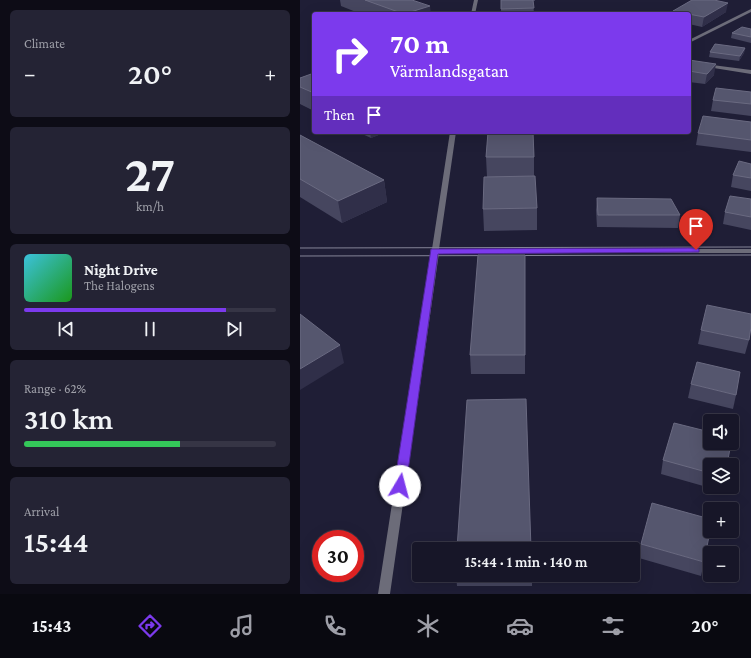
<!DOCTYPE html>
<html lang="en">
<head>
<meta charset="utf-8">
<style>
	:root { --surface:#171628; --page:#242334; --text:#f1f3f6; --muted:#9e9fa8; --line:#363545; --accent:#7c3aed }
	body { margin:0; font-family:"Crimson Pro",serif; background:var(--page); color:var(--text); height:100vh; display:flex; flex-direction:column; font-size:15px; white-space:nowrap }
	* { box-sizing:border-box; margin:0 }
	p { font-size:13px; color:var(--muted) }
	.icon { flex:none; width:22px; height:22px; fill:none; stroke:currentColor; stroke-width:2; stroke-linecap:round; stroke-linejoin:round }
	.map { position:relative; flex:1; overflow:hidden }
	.details { display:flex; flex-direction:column; gap:10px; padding:10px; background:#0d0c16; width:300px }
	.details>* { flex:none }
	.guide { position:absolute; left:12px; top:12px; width:379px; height:122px; border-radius:4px; box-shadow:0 4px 16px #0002,0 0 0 1px var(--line); background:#7c3aed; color:#fff; overflow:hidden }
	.fabs { position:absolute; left:403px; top:414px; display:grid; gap:8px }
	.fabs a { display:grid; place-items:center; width:36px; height:36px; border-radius:4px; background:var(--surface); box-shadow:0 4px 16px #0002,0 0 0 1px var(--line); font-size:20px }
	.speed { position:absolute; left:12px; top:530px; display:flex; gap:8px; font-size:20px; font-weight:700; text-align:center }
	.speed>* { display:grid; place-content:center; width:52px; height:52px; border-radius:50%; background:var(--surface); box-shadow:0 4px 16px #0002,0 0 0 1px var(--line); line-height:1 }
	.speed .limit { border:6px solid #d22; background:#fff; color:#111 }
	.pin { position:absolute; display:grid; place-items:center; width:34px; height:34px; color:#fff; margin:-41px -17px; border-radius:50% 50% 50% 0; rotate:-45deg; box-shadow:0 0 4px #0007 }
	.pin .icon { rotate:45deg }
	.me { position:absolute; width:44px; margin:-22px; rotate:8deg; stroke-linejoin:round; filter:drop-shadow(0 0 3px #0008) }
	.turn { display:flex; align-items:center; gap:14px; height:84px; padding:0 12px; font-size:18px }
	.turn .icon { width:52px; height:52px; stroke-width:2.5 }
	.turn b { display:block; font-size:28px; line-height:34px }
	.then { display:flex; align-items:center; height:38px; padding:0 12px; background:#0003; gap:8px; font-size:15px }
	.big { font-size:30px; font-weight:600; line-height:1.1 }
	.details .widget { flex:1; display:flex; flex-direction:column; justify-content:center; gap:6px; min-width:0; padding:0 14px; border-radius:6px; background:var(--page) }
	.details .dial { align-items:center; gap:0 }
	.dial b { font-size:52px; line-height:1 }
	.song { display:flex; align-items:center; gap:12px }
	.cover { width:48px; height:48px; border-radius:6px; background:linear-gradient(135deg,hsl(190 70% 55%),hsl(120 70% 35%)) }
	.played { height:4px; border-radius:2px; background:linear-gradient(90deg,var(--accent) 80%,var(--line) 80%) }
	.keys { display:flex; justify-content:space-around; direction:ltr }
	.heat { display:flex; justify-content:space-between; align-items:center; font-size:22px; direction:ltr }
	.charge { height:6px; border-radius:3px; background:linear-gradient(90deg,#34c759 62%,var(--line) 0) }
	.trip { position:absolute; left:112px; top:542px; width:228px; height:40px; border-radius:4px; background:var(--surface); box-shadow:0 4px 16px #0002,0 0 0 1px var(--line); font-weight:600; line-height:40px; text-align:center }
	.tabs { display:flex; height:64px; justify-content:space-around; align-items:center; background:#090910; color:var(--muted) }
	.tabs .icon { width:28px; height:28px }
	.tabs .current { color:var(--accent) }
	.tabs b { font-size:18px; color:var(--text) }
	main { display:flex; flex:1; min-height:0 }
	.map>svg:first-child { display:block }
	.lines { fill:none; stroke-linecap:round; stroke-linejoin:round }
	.street { fill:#6c6c79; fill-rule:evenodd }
	.tram { stroke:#858598; stroke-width:1 }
	.wall { fill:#46465f }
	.shaded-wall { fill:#302f49 }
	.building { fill:#55566e; stroke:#6a6a81 }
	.route { fill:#7c3aed; stroke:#51269a }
</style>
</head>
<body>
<main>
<section class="details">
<div class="widget"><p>Climate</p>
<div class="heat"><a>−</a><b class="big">20°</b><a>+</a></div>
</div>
<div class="widget dial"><b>27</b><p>km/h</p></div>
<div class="widget">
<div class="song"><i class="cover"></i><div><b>Night Drive</b><p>The Halogens</p></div></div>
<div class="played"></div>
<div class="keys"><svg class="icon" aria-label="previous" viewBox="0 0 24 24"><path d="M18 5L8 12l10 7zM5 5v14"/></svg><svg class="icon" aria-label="pause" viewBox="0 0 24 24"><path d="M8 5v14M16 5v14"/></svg><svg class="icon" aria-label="next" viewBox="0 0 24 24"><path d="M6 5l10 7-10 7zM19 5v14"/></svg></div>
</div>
<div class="widget"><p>Range · 62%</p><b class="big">310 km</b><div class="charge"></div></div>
<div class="widget"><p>Arrival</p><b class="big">15:44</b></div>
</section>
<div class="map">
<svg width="451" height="594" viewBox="0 0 451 594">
	<rect width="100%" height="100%" fill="#1f1e36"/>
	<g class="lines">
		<!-- street -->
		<g class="street">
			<path d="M174 0H178L175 14H171Z"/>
			<path d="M451 9V12L389 43V40Z"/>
			<path d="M389 62 451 70V74L389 64Z"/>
			<path d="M150 132H156L139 249H451V253H139L90 594H78L131 252 130 251 132 249Z"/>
		</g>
		<!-- tram -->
		<g class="tram">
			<path d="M0 248 451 247"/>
			<path d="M0 256 451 255"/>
		</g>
	</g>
	<!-- wall -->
	<g class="wall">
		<path d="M40 0H112L131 14H61L41 6Z"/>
		<path d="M201 0H235V1H233L234 14H201Z"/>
		<path d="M373 11 426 12 402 27 389 24V14H372Z"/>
		<path d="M451 29V43L431 38 432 33Z"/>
		<path d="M445 48 444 53 439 61 409 57 410 52Z"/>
		<path d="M389 60 414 75 405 84 389 82Z"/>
		<path d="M14 73V111L0 104V78Z"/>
		<path d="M451 92V116L411 111 413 100Z"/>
		<path d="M451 122V152L396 145 398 133Z"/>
		<path d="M58 132H86L71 138Z"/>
		<path d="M188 132H235V133H233L234 157V176L237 208V230L184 231 183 209 187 177 186 157Z"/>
		<path d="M0 135 84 180 87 202 42 223 0 197Z"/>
		<path d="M451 164V191L431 187 433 175Z"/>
		<path d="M297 198 380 215 378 228 297 227 296 210Z"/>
		<path d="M451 199V230L423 224 425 212Z"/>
		<path d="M225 255V374H171L170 355Z"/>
		<path d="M401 330 449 340 445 354 398 344Z"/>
		<path d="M391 384 436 395 433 409 388 398Z"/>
		<path d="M363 460 410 465V487H422L421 491 361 474Z"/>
		<path d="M341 544 404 562 401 576 339 558Z"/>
		<path d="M156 575H232V586H157Z"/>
	</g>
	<!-- shaded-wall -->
	<g class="shaded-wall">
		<path d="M428 3 426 12 402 27 404 17Z"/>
		<path d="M130 6 131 14H105Z"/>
		<path d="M391 25 390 34H389V26Z"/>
		<path d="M445 48 444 53 439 61 440 56Z"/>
		<path d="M416 64 414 75 405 84 407 74Z"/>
		<path d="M70 132H86L71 138Z"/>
		<path d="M84 180 87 202 42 223 38 201Z"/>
		<path d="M40 345 44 363 0 390V369Z"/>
	</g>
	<!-- building -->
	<g class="building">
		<path d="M65 0H112L130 6 104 14Z"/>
		<path d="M201 0H233L234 8 201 9Z"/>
		<path d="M392 0H414L428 3 404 17 373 11Z"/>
		<path d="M442 27 451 29V37L432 33Z"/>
		<path d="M415 44 445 48 440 56 410 52Z"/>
		<path d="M389 60 416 64 407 74 389 71Z"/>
		<path d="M14 73V93L0 87V78Z"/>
		<path d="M416 88 451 92V104L413 100Z"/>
		<path d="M403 116 451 122V140L398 133Z"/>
		<path d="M188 132H233L234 157H186Z"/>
		<path d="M0 135 84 180 38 201 0 179Z"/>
		<path d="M439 161 451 164V178L433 175Z"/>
		<path d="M235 176 237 208 183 209 184 177Z"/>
		<path d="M430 196 451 199V217L425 212Z"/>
		<path d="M297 198 371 199 380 215H298Z"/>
		<path d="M178 255H225V355H170Z"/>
		<path d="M407 305 451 314V327L449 340 401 330Z"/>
		<path d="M0 314 40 345 0 369Z"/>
		<path d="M397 362 440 372 436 395 391 384Z"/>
		<path d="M226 399 231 549H157L167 400Z"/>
		<path d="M374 423 410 432V443H431L427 465H410V473L363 460Z"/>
		<path d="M352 503 410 519V531L404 562 341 544Z"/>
	</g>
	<!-- route -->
	<path class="route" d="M396 248 399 249V252L138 254 106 486 104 490 100 491 96 490 94 486 131 249Z"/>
</svg>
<div class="fabs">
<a><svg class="icon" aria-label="sound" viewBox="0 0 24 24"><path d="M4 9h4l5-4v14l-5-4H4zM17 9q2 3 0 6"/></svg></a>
<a><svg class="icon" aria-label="layers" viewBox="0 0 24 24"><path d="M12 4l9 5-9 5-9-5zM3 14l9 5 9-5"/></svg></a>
<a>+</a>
<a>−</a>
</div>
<div class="speed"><div class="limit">30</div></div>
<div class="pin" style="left:396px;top:250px;background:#d93025"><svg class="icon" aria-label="arrive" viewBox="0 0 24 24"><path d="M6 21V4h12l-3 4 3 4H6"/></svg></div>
<svg class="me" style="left:100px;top:486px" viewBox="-20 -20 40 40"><circle r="19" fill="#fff"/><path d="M0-13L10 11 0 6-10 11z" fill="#7c3aed"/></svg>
<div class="trip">15:44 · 1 min · 140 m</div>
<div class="guide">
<div class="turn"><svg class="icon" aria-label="right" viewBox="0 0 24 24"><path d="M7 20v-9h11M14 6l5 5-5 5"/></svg><div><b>70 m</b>Värmlandsgatan</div></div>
<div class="then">Then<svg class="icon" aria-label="arrive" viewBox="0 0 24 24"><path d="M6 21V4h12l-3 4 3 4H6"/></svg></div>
</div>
</div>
</main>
<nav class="tabs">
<b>15:43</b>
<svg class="icon current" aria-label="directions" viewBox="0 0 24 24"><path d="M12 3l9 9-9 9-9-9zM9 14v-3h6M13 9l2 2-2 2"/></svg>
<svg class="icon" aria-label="music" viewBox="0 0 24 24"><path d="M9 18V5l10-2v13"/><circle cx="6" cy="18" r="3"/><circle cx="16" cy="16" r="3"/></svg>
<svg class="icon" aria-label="phone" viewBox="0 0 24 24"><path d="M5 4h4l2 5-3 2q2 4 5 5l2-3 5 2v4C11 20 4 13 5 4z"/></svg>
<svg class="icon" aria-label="climate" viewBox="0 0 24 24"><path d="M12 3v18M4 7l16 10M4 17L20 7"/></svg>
<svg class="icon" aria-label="car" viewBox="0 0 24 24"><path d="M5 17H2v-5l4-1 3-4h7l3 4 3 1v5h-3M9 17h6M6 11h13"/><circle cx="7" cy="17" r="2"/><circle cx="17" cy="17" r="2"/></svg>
<svg class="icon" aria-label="filters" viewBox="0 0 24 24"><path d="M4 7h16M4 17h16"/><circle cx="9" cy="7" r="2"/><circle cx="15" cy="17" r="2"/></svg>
<b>20°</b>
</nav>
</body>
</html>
